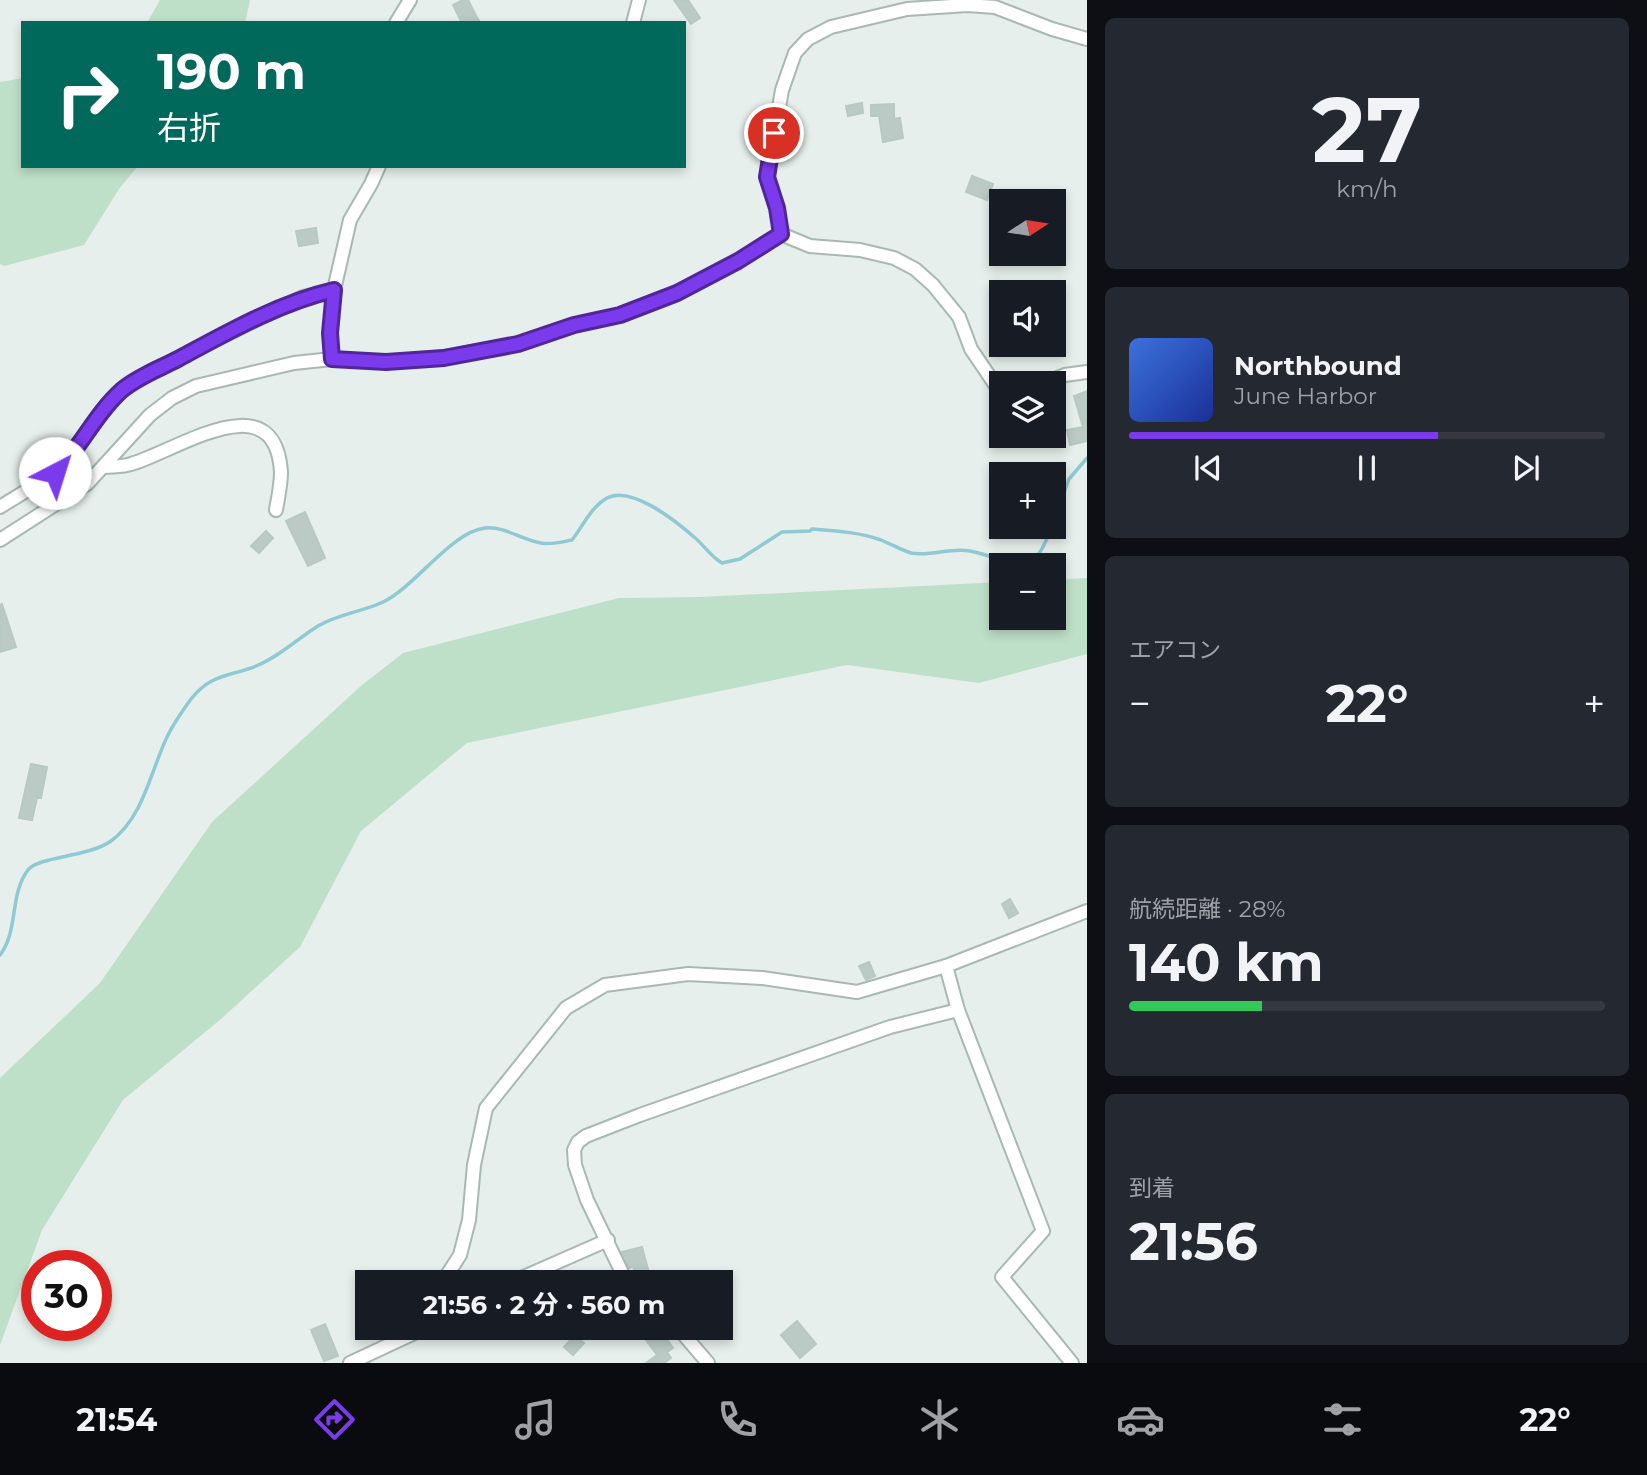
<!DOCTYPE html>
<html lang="ja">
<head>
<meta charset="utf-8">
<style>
	:root { --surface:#171b24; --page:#242831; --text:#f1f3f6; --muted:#9ea1a6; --line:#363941; --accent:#7c3aed }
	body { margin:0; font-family:Montserrat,"Noto Sans JP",sans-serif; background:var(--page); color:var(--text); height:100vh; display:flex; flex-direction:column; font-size:26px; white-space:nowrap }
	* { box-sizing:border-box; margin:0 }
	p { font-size:23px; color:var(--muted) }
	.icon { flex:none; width:38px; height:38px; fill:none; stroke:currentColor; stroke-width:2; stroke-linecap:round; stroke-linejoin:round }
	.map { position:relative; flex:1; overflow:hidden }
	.panel { display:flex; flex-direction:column; gap:18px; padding:18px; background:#0d0f14; width:560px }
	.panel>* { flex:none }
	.hud { position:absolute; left:21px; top:21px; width:665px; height:147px; border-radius:0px; box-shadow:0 4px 10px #0003; background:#00695c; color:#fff; overflow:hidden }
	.needle { width:46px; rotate:78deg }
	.fabs { position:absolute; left:989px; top:189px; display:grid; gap:14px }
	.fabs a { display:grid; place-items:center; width:77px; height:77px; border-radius:0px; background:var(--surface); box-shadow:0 4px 10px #0003; font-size:35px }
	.speed { position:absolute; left:21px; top:1250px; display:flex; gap:14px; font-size:35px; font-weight:700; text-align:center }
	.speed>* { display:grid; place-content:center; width:91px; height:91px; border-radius:50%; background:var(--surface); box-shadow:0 4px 10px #0003; line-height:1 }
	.speed .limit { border:10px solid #d22; background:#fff; color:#111 }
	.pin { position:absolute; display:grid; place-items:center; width:60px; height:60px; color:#fff; margin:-30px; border:4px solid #fff; border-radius:50%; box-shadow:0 2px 7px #0007 }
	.me { position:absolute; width:77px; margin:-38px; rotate:40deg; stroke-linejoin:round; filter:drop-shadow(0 0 5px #0008) }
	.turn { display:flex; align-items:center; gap:24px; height:147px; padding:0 21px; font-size:32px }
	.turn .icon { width:91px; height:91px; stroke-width:2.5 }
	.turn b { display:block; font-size:49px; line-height:60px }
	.big { font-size:52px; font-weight:700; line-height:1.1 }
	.panel .tile { flex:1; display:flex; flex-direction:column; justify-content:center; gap:10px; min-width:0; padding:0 24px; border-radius:10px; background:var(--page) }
	.panel .dial { align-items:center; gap:0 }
	.dial b { font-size:91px; line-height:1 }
	.song { display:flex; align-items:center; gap:21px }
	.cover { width:84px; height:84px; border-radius:10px; background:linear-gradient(135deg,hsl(220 70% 55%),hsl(230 70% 35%)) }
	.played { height:7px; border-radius:4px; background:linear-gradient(90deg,var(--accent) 65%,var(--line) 65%) }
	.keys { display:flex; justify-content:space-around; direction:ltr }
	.heat { display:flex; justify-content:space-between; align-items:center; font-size:38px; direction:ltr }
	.charge { height:10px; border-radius:5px; background:linear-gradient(90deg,#34c759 28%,var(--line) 0) }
	.trip { position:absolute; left:355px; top:1270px; width:378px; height:70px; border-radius:0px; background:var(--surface); box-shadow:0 4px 10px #0003; font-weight:700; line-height:70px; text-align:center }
	.tabs { display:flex; height:112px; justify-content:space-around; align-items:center; background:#090b0e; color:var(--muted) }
	.tabs .icon { width:49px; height:49px }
	.tabs .active { color:var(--accent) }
	.tabs b { font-size:32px; color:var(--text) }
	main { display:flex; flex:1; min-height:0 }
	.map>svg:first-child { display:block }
	.green { fill:#bfe0c8 }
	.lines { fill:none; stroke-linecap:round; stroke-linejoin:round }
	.stream { stroke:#8ec9d4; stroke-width:3.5 }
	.building { fill:#bbcac4; stroke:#b8c9c2; stroke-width:2 }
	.minor-casing { stroke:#a8b8b2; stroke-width:16 }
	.minor { stroke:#fff; stroke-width:12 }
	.route-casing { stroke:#51269a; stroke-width:18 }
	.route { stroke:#7c3aed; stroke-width:12 }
</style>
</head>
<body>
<main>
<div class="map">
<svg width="1087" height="1363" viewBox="0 0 1087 1363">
	<rect width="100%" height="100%" fill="#e6efeb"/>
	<!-- green -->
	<g class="green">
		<path d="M160 0H250L245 23H147Z"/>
		<path d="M23 78V166H138L119 189 84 245 4 266 0 264V82Z"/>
		<path d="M1087 578V654L979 683 847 665 467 743 361 831 300 947 221 1019 123 1100 42 1230 0 1345V1078L100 983 212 822 362 685 403 653 619 598 700 597 1001 582V618H1054V580Z"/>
	</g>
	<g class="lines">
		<!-- stream -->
		<g class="stream">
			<path d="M1054 521 1069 479 1087 458"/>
			<path d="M0 955C19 930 9 895 28 870 39 856 89 857 111 841 144 817 151 769 168 735 174 723 183 710 191 699 212 673 229 677 256 666 279 657 297 639 318 626 338 614 362 612 383 602 416 586 451 532 485 528 505 526 521 540 541 543 551 545 562 542 572 540 583 526 591 507 607 498 631 485 676 521 694 537 704 545 710 556 722 563L740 559 782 532 810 531 812 529C835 531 859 532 881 540 891 544 901 550 911 553 931 557 950 547 970 551 988 554 1010 566 1028 561 1042 557 1046 539 1052 527"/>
		</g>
	</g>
	<!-- building -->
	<g class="building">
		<path d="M463 0H468L480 23H462L453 5Z"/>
		<path d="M674 0H688L700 18 691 24Z"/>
		<path d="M862 103 863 113 848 116 846 106Z"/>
		<path d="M894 104V119L900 118 903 138 883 142 879 116H871V105Z"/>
		<path d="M972 176 993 184 987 200 966 192Z"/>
		<path d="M316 228 318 243 299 246 296 231Z"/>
		<path d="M1087 391V441L1070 445 1067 430 1083 427 1074 396Z"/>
		<path d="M305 512 325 558 308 566 286 521Z"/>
		<path d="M266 531 273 538 259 553 251 546Z"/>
		<path d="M2 604 16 647 0 652V605Z"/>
		<path d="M31 764 47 767 41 798H37L32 820 19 818Z"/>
		<path d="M1010 899 1018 913 1009 918 1002 904Z"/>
		<path d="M869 962 875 976 866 980 859 966Z"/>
		<path d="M642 1247 649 1273 653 1271 658 1283H636L635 1280 638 1278 633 1267 629 1268 622 1252Z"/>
		<path d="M797 1321 816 1344 800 1358 781 1335Z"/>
		<path d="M325 1324 338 1356 324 1361 311 1330Z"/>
		<path d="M637 1328H659L673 1348 667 1352 671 1358 664 1363H646L657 1355Z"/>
		<path d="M575 1335 584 1343 573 1355 564 1347Z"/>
	</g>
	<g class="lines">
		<!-- minor casing -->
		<g class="minor-casing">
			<g id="minor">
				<path d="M396 23 410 0"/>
				<path d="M633 23 639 0"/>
				<path d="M781 234 777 208 767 177 782 90 795 53 808 39 831 27 907 9 967 5 995 7 1052 29 1087 39"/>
				<path d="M781 234 810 246 860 250 894 258 915 269 933 285 959 317 971 349 998 389 1001 390"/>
				<path d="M332 359 330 333 334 290 350 220 371 184 379 166"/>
				<path d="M1045 383 1065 375 1087 372"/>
				<path d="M104 467C113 466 123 467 131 464 175 452 275 380 281 472 281 485 278 498 276 510"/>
				<path d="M0 507 55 473 69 459 84 435 121 391 151 371 303 297 334 290"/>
				<path d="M0 540 87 484 150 415 172 398 196 386 294 363 332 359 386 362 444 357 518 344 574 325 620 315 677 293 738 261 781 234"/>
				<path d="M946 966 958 1010 1043 1231 1002 1277 1072 1363"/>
				<path d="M442 1283 460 1255 469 1220 474 1165 486 1108 566 1008 605 985 688 974 762 978 857 992 946 966 1087 911"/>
				<path d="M510 1283 608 1240"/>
				<path d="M627 1283 587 1200 575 1165 574 1150 578 1142 586 1136 640 1115 890 1027 958 1010"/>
				<path d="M678 1328 708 1363"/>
				<path d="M350 1363 425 1328"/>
			</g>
		</g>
		<!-- minor -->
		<use href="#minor" class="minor"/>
	</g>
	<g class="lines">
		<!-- route casing -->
		<g class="route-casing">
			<path id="route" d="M55 473C80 449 95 414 122 390 139 376 159 369 178 359 228 332 279 303 334 290L330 333 332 359 386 362 444 358 518 344 574 325 620 315 677 293 738 261 781 234 777 208 767 177 774 133"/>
		</g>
		<!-- route -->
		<use href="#route" class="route"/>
	</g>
</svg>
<div class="fabs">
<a><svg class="needle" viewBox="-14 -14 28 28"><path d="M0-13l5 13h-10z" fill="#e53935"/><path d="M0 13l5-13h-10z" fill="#9ea1a6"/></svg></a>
<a><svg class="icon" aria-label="sound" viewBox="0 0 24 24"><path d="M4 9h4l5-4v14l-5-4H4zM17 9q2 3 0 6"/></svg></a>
<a><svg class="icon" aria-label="layers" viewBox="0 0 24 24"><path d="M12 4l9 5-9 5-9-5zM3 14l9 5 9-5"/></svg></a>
<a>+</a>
<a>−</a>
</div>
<div class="speed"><div class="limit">30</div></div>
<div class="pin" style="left:774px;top:133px;background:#d93025"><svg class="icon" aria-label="arrive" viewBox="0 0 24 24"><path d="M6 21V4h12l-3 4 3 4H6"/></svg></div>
<svg class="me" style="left:55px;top:473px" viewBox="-20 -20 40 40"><circle r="19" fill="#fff"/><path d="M0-13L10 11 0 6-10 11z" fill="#7c3aed"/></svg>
<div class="trip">21:56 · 2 分 · 560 m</div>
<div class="hud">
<div class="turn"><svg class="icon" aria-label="right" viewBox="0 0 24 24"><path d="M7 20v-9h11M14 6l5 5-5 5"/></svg><div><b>190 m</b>右折</div></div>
</div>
</div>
<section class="panel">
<div class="tile dial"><b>27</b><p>km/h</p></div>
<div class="tile">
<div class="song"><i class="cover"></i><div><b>Northbound</b><p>June Harbor</p></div></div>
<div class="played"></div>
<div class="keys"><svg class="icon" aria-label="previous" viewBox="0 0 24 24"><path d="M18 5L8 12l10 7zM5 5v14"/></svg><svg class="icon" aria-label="pause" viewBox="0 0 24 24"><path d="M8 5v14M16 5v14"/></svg><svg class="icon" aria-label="next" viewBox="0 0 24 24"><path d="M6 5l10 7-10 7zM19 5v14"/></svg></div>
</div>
<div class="tile"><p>エアコン</p>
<div class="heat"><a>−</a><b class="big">22°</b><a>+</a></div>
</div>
<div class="tile"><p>航続距離 · 28%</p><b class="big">140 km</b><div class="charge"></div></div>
<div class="tile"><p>到着</p><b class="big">21:56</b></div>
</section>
</main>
<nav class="tabs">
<b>21:54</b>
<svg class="icon active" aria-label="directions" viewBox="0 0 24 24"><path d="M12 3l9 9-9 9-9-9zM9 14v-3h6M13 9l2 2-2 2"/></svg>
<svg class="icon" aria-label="music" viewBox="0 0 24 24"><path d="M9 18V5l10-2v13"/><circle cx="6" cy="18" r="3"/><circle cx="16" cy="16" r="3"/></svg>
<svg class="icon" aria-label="phone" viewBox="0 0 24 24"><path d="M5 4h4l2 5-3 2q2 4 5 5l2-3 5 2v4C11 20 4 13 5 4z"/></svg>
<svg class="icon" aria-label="climate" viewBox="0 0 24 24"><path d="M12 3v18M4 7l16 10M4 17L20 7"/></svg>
<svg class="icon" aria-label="car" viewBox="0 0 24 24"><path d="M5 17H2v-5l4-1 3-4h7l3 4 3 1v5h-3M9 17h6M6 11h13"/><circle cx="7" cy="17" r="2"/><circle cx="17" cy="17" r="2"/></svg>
<svg class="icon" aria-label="filters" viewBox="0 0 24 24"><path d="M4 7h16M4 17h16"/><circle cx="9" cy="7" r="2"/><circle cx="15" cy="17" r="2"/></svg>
<b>22°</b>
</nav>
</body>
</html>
